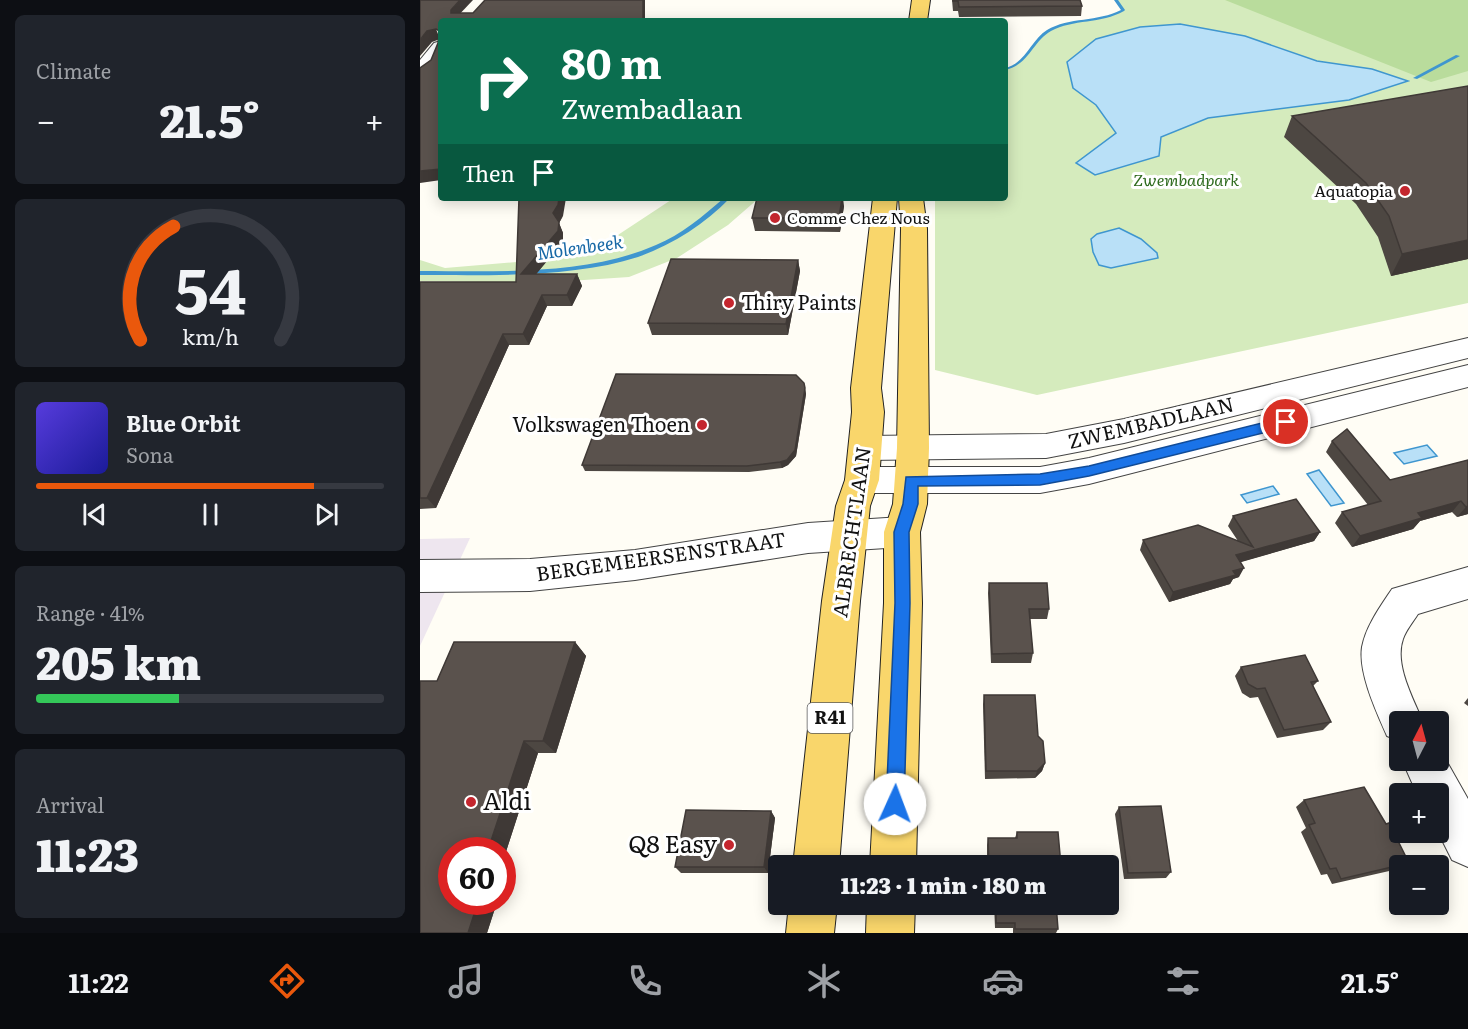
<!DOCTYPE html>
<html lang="en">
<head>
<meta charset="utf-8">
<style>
	:root { --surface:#171b24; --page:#20242c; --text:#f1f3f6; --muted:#9ea1a6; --line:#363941; --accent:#ea580c }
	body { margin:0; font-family:Literata,serif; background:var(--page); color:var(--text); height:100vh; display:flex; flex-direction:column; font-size:22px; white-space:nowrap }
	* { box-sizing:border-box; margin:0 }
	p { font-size:20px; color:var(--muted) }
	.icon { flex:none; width:33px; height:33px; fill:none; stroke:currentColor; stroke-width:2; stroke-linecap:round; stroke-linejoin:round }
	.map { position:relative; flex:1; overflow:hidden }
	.panel { display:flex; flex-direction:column; gap:15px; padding:15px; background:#0d0f14; width:420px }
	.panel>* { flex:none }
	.hud { position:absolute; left:18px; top:18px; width:570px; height:183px; border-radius:6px; box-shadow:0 3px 15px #0003; background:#0b6e4f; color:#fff; overflow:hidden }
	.needle { width:39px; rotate:6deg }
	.buttons { position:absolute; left:969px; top:711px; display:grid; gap:12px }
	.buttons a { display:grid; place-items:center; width:60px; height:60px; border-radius:6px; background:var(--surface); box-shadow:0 3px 15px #0003; font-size:30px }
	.speed { position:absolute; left:18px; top:837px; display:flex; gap:12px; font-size:30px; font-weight:700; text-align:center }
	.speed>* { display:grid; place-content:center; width:78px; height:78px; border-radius:50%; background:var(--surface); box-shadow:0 3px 15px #0003; line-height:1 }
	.speed .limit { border:9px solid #d22; background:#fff; color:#111 }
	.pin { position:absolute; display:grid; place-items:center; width:51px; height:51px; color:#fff; margin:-26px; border:3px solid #fff; border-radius:50%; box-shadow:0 2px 6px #0007 }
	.me { position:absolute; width:66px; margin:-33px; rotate:2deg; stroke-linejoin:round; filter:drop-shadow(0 0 4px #0008) }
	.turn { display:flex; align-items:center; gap:21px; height:126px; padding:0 24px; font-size:27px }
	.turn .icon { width:78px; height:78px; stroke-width:2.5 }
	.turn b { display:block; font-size:42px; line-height:51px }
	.then { display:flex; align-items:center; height:57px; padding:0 24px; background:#0003; gap:12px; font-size:22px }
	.big { font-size:45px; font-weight:800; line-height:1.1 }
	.panel .widget { flex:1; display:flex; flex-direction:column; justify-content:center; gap:9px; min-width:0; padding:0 21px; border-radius:9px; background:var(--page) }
	.panel .dial { align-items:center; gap:0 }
	.dial svg { height:156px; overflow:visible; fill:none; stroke:var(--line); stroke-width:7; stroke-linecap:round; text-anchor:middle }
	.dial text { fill:var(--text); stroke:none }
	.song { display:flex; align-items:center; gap:18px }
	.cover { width:72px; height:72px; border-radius:9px; background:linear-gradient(135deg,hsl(250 70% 55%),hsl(240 70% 35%)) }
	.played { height:6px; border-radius:3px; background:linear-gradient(90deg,var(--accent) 80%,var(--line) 80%) }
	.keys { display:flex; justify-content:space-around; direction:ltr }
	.heat { display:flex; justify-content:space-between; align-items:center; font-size:33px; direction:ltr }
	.charge { height:9px; border-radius:4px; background:linear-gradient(90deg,#34c759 41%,var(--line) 0) }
	.trip { position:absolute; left:348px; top:855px; width:351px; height:60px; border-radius:6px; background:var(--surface); box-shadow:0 3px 15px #0003; font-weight:800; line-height:60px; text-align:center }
	.tab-bar { display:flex; height:96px; justify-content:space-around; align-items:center; background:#090b0e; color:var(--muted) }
	.tab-bar .icon { width:42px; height:42px }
	.tab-bar .selected { color:var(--accent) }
	.tab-bar b { font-size:27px; color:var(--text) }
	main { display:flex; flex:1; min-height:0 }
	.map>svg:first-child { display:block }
	.industrial { fill:#eee6ef }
	.green { fill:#d5ebbd }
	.forest { fill:#b9dc9c }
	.water { fill:#b9e0f7; stroke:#3f96cf; stroke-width:1.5 }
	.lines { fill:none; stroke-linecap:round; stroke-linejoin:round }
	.stream { fill:#3f96cf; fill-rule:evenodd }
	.minor-casing { stroke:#444; stroke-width:2 }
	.major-casing { stroke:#222; stroke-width:2 }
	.minor { fill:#fff; fill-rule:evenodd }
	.major { fill:#f9d66b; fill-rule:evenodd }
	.wall { fill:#4d4742 }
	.shaded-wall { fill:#3f3936 }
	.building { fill:#5a524d; stroke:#3f3936; stroke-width:1.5 }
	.route { fill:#1a73e8; stroke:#114b97; stroke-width:1.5 }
	.poi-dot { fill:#c4262e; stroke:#fff; stroke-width:2 }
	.labels { text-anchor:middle; stroke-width:6; stroke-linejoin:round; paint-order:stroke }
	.far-park-label { font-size:16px; font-style:italic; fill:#2f6b1f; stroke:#fff }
	.far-poi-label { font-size:16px; fill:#111; stroke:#fff; text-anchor:end }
	.far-water-label { font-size:18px; font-style:italic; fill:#1768a6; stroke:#fff }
	.shield { fill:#fff; stroke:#585858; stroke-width:1.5 }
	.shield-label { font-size:18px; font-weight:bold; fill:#111 }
	.poi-label { font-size:20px; fill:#111; stroke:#fff; text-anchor:start }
	.street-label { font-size:20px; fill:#111; stroke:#fff }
	.near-poi-label { font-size:24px; fill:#111; stroke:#fff; text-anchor:start }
</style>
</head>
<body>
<main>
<section class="panel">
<div class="widget"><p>Climate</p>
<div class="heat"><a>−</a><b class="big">21.5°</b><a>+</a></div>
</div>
<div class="widget dial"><svg viewBox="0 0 100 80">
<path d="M14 69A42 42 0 1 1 86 69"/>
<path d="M14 69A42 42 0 0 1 31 11" stroke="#ea580c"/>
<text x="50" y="56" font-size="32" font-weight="700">54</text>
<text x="50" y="72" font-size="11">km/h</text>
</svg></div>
<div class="widget">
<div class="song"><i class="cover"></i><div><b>Blue Orbit</b><p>Sona</p></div></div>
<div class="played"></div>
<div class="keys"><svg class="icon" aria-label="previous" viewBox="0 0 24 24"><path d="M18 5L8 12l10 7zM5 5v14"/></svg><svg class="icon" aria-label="pause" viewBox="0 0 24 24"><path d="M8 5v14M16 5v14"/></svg><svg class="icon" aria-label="next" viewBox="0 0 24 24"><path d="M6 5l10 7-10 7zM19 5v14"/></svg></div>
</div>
<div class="widget"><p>Range · 41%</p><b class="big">205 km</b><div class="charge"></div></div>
<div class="widget"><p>Arrival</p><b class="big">11:23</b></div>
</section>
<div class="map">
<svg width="1048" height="933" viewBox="0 0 1048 933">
	<rect width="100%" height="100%" fill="#fffdf5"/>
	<!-- industrial -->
	<path class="industrial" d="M50 538 0 646V539Z"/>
	<!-- green -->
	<g class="green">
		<path d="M696 0H1048V303L617 395 515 370V198H585V69C603 68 613 39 630 30 651 19 685 23 703 10Z"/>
		<path d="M254 198H339L308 225 257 258 209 277 119 283 0 281V260L25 268 166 256Z"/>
	</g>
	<!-- forest -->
	<path class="forest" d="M805 0H1048V71L1011 82Z"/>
	<!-- water -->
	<g class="water">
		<path d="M760 24 825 36 897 61 952 69 988 81 929 100 788 118 741 137 739 156 675 175 656 163 696 133 676 105 653 88 647 62 676 39 720 27Z"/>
		<path d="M699 228 721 239 737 253 738 258 691 268 679 265 673 252 671 239 677 234Z"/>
		<path d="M1007 445 1017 456 984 464 974 453Z"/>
		<path d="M899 470 924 503 911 506 887 474Z"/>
		<path d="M853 486 859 494 827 503 821 495Z"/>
	</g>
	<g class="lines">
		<!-- stream -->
		<g class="stream">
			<path d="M694 0H698L705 10 704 11C681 24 653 19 631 31 612 42 609 65 585 70V68C605 64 611 40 627 30 649 17 678 22 701 10Z"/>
			<path d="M1036 55 1040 56 997 79 993 78Z"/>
			<path d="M304 198H310C285 224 252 245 218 257 153 278 68 275 0 275V271C75 271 166 276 236 245 261 235 283 216 304 198Z"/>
		</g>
		<!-- minor casing -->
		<g class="minor-casing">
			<g id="minor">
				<path d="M21 41C21 57 17 74 0 78V60L14 43Z"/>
				<path d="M1048 338V358L704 443 626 458 445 460 434 457 429 448 434 439 445 436 626 434 704 419Z"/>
				<path d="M1048 365V387L669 484 620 493H442L430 489 425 480 430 471 442 467H620L669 458Z"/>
				<path d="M482 517 494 522 500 532 494 542 482 547 388 553 215 580 110 591 0 592V560L110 559 215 550 388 523Z"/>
				<path d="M1048 567V599L998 614C993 622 986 630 983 639 974 664 993 698 1003 722H980V741L967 736C957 713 938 673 942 647 946 626 960 607 972 589Z"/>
				<path d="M1018 746 1048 799V867L1032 860 1018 832V794H997L982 760H1018Z"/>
			</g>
		</g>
		<!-- major casing -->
		<g class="major-casing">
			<g id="major">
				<path d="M492 0H510L507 21H489Z"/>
				<path d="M453 198H477L461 388 464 412 459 480 450 506 440 601 419 866H373L402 601 416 506 425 480 432 412 431 388Z"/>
				<path d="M479 198H503L507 229 509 448 507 504 500 532 502 603 496 866H450L464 603V532L473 504 477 448 481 229Z"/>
				<path d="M369 904H417L414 933H366Z"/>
				<path d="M447 904H495L494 933H446Z"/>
			</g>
		</g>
		<!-- minor -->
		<use href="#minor" class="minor"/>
		<!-- major -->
		<use href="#major" class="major"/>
	</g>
	<!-- wall -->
	<g class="wall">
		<path d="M532 0H660L662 6 661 16 539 17 538 11H533Z"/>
		<path d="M872 116 1048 259 971 276 958 237 936 204 864 137Z"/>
		<path d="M424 206 420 232 335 231 332 218Z"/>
		<path d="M143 216 139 223 143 233V242L116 274H157L162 286 152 306H127L109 345H89L16 508 0 509V282H96Z"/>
		<path d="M378 260 380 271 368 335H232L228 323Z"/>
		<path d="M385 389 386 394 376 456 368 465 362 468 329 472 165 471 162 465Z"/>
		<path d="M912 441 970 480 1048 460V514L1037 517 1032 512 1000 521 993 529 932 547 915 523 922 512 948 505 906 452Z"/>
		<path d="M813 516 900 532 894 541 820 562 819 577 813 579 810 584 749 602 720 550 723 540 818 541 808 526Z"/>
		<path d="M569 583 629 609 627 619H610L613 653 611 663H571L568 593Z"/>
		<path d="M34 642H155L166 656 136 753H118L82 864V850H32V902H77L67 933H0V681H17Z"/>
		<path d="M821 667 898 681 893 686 911 722 903 730 857 738 838 697 830 698 822 693 815 676Z"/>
		<path d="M564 695 618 736 625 763 622 771 615 778 565 779 563 704Z"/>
		<path d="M1048 698V706L1044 703Z"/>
		<path d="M884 800 966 824 989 863 984 866H980V868L978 869 912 884 907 874 901 875 881 832 886 828 876 807Z"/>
		<path d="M699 807 751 872 746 878 704 879 695 814Z"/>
		<path d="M351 811 355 818 348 873H261L255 867Z"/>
		<path d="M597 832 641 866H567V845L568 838H595Z"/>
		<path d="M574 904H636L638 929 636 933H593V928H575Z"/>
	</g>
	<!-- shaded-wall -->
	<g class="shaded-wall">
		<path d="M40 0H53L35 19 31 13V10Z"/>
		<rect x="223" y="0" width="2" height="21"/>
		<path d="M16 29 20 39 12 42 0 56V40L7 31Z"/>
		<path d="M21 169V180L0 183V171Z"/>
		<path d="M139 198H146L143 216 139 223 143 233V242L107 285 101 274 133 213Z"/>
		<path d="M422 198H423L424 206 420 232 419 218Z"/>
		<path d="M1048 240V259L971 276 982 254Z"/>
		<path d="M378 260 380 271 368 335 366 324Z"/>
		<path d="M157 274 162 286 152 306 147 295Z"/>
		<path d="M122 295 127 306 109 345 103 334Z"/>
		<path d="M83 334 89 345 16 508 7 498Z"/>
		<path d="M384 383 386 394 376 456 368 465 362 468 360 462Z"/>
		<path d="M1041 501 1032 512 1000 521 993 529 932 547 940 536 998 513Z"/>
		<path d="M1048 506V514L1037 517 1046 507Z"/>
		<path d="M900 532 894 541 811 565 816 555Z"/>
		<path d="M824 568 819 577 813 579 810 584 749 602 753 592Z"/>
		<path d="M155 642 166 656 136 753 123 741Z"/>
		<path d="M104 741 118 753 82 864V850H68Z"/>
		<path d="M625 763 622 771 615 778 617 771Z"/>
		<path d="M351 811 355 818 348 873 344 867Z"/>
		<path d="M58 902H77L67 933H48Z"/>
	</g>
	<!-- building -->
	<g class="building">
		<path d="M0 0H40L31 10V13H53L65 0H223V21L237 19V21H21V169L0 171V68L11 60 18 43 19 31 16 29 7 31 0 40Z"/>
		<path d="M533 0H660L662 6 539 7 538 1H533Z"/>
		<path d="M1048 86V240L982 254 969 216 946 183 872 116Z"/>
		<path d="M99 198H139L138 205 133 213 139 222 138 231 101 274H157L147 295H122L103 334H83L7 498H0V282H96Z"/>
		<path d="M337 198H422L419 218H332Z"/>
		<path d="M251 259 378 260 366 324 228 323Z"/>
		<path d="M196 374 376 375 384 383 385 388 375 450 367 460 360 462 327 466 162 465Z"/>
		<path d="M927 429 970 480 1048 460V506L1046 507 1041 501 998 513 1002 518 940 536 922 512 961 501 912 441Z"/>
		<path d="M876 499 900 532 816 555 824 568 813 571 816 575 753 592 723 540 778 525 833 547 813 516Z"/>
		<path d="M569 583H627L629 609H609L613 653 572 654Z"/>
		<path d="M34 642H155L123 741H104L68 850H32V902H58L48 933H0V681H17Z"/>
		<path d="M885 655 898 681 891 682 911 722 864 730 845 688 837 689 828 684 821 667Z"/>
		<path d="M564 695H615L618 736 623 741 625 763 617 771H566Z"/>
		<path d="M944 787 966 824 969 823 989 863 921 879 916 868 910 869 889 825 895 823 884 800Z"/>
		<path d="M741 806 751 872 708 873 699 807Z"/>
		<path d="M266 810 351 811 344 867H255Z"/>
		<path d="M597 832H638L641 866H569L568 838H597Z"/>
		<path d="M576 904H636L638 929H595V923H576Z"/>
	</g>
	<!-- route -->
	<path class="route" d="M866 417 871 419 873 422 871 426 669 476 620 485 498 486V504L489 532 490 603 484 804 482 811 475 813 469 811 466 804 475 603 474 532 483 504 486 477 620 474 669 466Z"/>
	<!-- markers -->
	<g class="poi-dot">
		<circle cx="985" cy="191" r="6"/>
		<circle cx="355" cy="218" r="6"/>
		<circle cx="309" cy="303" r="6"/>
		<circle cx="282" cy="425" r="6"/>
		<circle cx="51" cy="802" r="6"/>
		<circle cx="309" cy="845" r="6"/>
	</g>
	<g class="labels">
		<!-- far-park labels -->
		<g class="far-park-label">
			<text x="766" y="186">Zwembadpark</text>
		</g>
		<!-- far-poi labels -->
		<g class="far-poi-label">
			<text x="973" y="197">Aquatopia</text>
			<text x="367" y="224" text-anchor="start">Comme Chez Nous</text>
		</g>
		<!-- far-water labels -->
		<g class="far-water-label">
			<text transform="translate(160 248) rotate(-8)" y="6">Molenbeek</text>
		</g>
		<!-- shield labels -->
		<rect class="shield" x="387.5" y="703" width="45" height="30" rx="4.5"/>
		<g class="shield-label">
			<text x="410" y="724">R41</text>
		</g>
		<!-- poi labels -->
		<g class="poi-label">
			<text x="321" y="310">Thiry Paints</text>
			<text x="270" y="432" text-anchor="end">Volkswagen Thoen</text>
		</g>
		<!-- street labels -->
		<g class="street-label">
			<text transform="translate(731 423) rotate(-13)" y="7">ZWEMBADLAAN</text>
			<text transform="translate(432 532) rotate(-82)" y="7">ALBRECHTLAAN</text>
			<text transform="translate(241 557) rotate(-8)" y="7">BERGEMEERSENSTRAAT</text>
		</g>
		<!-- near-poi labels -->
		<g class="near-poi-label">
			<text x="63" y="810">Aldi</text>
			<text x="297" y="853" text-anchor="end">Q8 Easy</text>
		</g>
	</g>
</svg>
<div class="buttons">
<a><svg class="needle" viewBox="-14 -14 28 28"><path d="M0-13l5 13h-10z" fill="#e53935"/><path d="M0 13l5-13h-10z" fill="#9ea1a6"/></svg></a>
<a>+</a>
<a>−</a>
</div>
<div class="speed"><div class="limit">60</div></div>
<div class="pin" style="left:866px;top:422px;background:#d93025"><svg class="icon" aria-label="arrive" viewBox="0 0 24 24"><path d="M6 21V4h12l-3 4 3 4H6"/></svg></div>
<svg class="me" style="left:475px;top:804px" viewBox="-20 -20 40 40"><circle r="19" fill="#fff"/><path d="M0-13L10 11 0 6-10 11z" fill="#1a73e8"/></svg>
<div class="trip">11:23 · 1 min · 180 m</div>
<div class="hud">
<div class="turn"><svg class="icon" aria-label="right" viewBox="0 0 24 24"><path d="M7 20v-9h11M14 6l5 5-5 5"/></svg><div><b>80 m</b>Zwembadlaan</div></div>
<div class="then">Then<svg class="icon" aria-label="arrive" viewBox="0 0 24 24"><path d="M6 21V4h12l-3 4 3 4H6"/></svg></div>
</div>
</div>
</main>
<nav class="tab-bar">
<b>11:22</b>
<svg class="icon selected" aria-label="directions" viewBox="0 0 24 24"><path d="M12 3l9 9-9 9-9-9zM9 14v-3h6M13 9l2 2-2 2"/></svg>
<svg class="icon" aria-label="music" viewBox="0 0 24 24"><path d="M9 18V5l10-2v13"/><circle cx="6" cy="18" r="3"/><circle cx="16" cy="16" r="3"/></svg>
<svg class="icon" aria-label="phone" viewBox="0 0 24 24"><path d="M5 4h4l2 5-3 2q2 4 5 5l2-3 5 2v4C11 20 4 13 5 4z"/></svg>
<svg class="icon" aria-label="climate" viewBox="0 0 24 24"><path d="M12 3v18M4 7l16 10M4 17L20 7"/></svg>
<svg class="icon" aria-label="car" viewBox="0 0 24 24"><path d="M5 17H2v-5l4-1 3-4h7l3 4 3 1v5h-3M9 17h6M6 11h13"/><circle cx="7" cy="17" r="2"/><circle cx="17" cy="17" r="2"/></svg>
<svg class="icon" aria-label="filters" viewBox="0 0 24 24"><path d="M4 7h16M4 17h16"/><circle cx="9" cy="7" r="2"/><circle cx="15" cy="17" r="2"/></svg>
<b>21.5°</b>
</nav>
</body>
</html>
